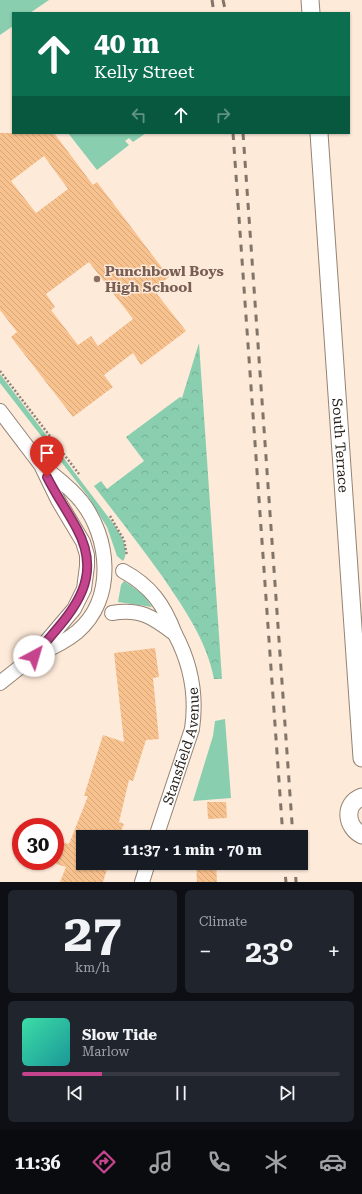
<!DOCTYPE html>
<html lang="en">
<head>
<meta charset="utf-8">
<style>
	:root { --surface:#171b24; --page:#20242c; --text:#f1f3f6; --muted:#9ea1a6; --line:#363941; --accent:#c5448d }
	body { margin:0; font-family:"Roboto Serif",serif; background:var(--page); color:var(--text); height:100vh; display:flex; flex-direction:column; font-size:15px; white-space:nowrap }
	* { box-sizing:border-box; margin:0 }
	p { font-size:13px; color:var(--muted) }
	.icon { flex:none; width:22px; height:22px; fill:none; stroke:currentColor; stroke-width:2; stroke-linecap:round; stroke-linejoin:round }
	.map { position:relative; height:882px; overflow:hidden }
	.side { display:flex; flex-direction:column; gap:8px; padding:8px; background:#0d0f14; flex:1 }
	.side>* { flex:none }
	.hud { position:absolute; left:12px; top:12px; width:338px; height:122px; border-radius:0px; box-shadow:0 1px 3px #0004; background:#0b6e4f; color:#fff; overflow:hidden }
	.speed { position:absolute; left:12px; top:818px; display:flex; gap:8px; font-size:20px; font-weight:700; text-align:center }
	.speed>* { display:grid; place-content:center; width:52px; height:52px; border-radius:50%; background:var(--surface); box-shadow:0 1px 3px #0004; line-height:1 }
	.speed .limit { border:6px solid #d22; background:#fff; color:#111 }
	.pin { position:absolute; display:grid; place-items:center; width:34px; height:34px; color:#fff; margin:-41px -17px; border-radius:50% 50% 50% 0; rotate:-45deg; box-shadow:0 0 4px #0007 }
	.pin .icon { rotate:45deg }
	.me { position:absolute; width:44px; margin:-22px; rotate:39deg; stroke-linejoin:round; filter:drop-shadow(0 0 3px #0008) }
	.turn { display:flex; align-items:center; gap:14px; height:84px; padding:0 16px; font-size:18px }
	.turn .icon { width:52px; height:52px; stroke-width:2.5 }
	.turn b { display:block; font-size:28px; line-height:34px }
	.lanes { display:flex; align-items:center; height:38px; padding:0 16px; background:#0003; justify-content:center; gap:20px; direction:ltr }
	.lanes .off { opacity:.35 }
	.big { font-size:30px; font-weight:700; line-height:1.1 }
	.side .card { flex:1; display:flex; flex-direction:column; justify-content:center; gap:6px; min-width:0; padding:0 14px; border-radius:6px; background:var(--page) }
	.side .dial { align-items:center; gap:0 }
	.dial b { font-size:52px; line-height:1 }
	.song { display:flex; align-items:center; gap:12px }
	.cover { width:48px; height:48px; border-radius:6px; background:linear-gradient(135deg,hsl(160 70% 55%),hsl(180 70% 35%)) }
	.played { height:4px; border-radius:2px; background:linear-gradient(90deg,var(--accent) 25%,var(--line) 25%) }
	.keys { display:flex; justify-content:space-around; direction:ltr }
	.heat { display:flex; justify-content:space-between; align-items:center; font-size:22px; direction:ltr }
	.side .tiles { flex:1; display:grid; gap:8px; grid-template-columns:1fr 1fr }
	.card:last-child { grid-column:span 2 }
	.trip { position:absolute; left:76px; top:830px; width:232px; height:40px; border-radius:0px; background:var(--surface); box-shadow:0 1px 3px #0004; font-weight:700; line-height:40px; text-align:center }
	.tabs { display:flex; height:64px; justify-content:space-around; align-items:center; background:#090b0e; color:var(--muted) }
	.tabs .icon { width:28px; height:28px }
	.tabs .current { color:var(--accent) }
	.tabs b { font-size:18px; color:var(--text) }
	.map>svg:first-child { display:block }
	.green { fill:#88ceaf }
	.forest { fill:url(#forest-crowns) }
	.building { fill:url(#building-back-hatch); fill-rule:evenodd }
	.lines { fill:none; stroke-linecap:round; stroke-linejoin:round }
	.minor-casing { stroke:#958373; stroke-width:16 }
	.tertiary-casing { stroke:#958373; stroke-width:19 }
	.path { stroke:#8e8176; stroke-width:2.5; stroke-dasharray:2 2; stroke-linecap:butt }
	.minor { stroke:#fff; stroke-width:14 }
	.tertiary { stroke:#fff; stroke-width:17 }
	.rail { stroke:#81756a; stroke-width:3; stroke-dasharray:7 7; stroke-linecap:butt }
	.route-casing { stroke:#802c5c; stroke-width:10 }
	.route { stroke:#c5448d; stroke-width:7 }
	.education-dot { fill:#8d6e63; stroke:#feead9; stroke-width:1.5 }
	.labels { text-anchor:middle; stroke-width:3; stroke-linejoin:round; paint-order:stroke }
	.education-label { font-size:14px; font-weight:bold; fill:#785e54; stroke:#feead9; text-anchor:start }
	.street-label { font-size:14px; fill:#2a231d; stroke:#feead9 }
</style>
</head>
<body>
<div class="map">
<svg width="362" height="882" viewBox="0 0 362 882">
	<defs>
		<pattern id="forest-crowns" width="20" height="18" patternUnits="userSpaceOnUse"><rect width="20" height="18" fill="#88ceaf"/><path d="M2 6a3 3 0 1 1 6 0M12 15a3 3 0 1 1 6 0" fill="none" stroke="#76b196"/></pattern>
		<pattern id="building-back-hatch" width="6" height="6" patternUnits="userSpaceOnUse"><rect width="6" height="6" fill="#f8c28f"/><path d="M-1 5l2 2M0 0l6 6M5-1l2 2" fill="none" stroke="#d5a67b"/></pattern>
	</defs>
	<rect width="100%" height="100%" fill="#feead9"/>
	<!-- green -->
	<g class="green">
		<path d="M0 0H49L30 13H13V26L0 35Z"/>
		<path d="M68 133H146L133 142 129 138 125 141 129 145 97 170Z"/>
		<path d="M0 374 115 526C121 535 130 551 123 561L117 556 107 527 87 495 0 383Z"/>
		<path d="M124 581 143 594 152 607 118 602 121 585Z"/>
		<path d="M225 719 231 798 193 801 213 736 215 721Z"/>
	</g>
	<!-- forest -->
	<path class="forest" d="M199 343 222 679H214C207 641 184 608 162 576 140 545 117 516 94 486L101 481 107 489 144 461 126 437 180 397 182 398Z"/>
	<!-- building -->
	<g class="building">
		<path d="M0 133H54L93 185 97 182 169 277 153 289 186 331 141 365 133 353 104 375 113 387 73 417 11 337 17 332 0 310ZM44 156 68 189 36 213 11 181ZM89 262 133 319 98 346 91 336 78 345 51 310 55 307 46 294Z"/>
		<path d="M155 648 159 677 153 678 159 739 146 740 133 781 129 780 119 822 124 824 118 837H83V863H109L103 882H60L66 867 56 864 63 842 69 844 88 796H84L103 735 124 742 114 653Z"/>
		<path d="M207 802H226L227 818 208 819Z"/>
		<path d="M198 830H215V837H195L194 832Z"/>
		<path d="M196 863H216L217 882H197Z"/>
	</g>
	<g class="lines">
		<!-- minor casing -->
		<g class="minor-casing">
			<g id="minor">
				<path d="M0 411 41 465 58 500 83 542 87 555V566L84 589 74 609 34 656 0 683"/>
				<path d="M112 613C140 608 153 617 175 634 164 605 151 586 123 571"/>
				<path d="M38 654C52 648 65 642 77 632 116 599 110 537 81 501 71 488 57 478 45 468"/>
				<path id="s1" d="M156 837 192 729C197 695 191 664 175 634"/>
				<path d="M142 882 148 863"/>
			</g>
		</g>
		<!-- tertiary casing -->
		<g class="tertiary-casing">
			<g id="tertiary">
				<path d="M310 0 311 13"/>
				<path id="s2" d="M319 133 362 758"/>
				<path d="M362 797C343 804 346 827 362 835"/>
			</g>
		</g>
		<!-- path -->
		<g class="path">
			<path d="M0 371 79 474"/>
			<path d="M110 516 124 540 127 556"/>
		</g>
		<!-- minor -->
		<use href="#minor" class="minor"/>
		<!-- tertiary -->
		<use href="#tertiary" class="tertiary"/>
		<!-- rail -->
		<g class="rail">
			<path d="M212 0 214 13"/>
			<path d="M223 0 226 13"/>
			<path d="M233 133 283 837"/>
			<path d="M243 133 293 837"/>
			<path d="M284 863 286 882"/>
			<path d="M295 863 296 882"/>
		</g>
	</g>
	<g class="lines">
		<!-- route casing -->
		<g class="route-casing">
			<path id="route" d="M34 656C65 618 107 584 77 529 68 512 56 495 47 477"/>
		</g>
		<!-- route -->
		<use href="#route" class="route"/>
	</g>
	<!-- markers -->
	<circle class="education-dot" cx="97" cy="279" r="4"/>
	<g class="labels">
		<!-- education labels -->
		<g class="education-label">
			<text x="105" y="276">Punchbowl Boys<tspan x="105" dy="16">High School</tspan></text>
		</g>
		<!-- street labels -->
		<g class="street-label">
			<text dy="5" stroke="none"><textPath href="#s2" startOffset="313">South Terrace</textPath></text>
			<text dy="5" stroke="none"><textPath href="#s1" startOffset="95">Stansfield Avenue</textPath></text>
		</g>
	</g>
</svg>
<div class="speed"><div class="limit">30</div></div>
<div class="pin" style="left:47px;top:477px;background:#d93025"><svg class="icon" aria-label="arrive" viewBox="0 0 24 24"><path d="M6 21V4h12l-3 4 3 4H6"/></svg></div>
<svg class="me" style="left:34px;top:656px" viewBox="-20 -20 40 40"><circle r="19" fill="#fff"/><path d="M0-13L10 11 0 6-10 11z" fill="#c5448d"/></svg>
<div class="trip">11:37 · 1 min · 70 m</div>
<div class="hud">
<div class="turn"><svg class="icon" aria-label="ahead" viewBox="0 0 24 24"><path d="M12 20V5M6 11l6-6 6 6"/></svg><div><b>40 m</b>Kelly Street</div></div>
<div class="lanes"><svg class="icon off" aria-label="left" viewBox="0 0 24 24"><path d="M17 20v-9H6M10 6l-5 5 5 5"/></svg><svg class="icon" aria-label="ahead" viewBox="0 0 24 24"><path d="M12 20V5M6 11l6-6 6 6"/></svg><svg class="icon off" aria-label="right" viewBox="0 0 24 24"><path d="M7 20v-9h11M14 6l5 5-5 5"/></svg></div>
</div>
</div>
<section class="side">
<div class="tiles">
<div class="card dial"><b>27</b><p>km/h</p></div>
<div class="card"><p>Climate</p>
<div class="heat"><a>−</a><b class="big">23°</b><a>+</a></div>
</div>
<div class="card">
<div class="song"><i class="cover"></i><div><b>Slow Tide</b><p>Marlow</p></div></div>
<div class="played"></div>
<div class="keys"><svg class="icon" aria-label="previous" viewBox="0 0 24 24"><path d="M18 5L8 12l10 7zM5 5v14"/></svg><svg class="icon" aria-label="pause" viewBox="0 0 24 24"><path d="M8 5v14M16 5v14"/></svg><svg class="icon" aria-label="next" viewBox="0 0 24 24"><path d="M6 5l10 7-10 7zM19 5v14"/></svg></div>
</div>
</div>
</section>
<nav class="tabs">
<b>11:36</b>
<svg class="icon current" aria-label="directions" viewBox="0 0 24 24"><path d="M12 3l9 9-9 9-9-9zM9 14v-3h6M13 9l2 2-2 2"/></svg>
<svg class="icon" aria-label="music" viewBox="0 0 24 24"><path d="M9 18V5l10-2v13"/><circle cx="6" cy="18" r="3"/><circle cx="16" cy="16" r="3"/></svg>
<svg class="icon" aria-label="phone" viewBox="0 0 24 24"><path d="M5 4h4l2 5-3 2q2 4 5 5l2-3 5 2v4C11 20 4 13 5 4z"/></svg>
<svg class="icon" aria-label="climate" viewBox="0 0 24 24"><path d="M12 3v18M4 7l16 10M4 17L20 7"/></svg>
<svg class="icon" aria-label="car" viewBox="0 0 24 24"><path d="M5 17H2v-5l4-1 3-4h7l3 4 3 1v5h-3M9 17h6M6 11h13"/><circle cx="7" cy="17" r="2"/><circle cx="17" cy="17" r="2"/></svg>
</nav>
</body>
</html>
